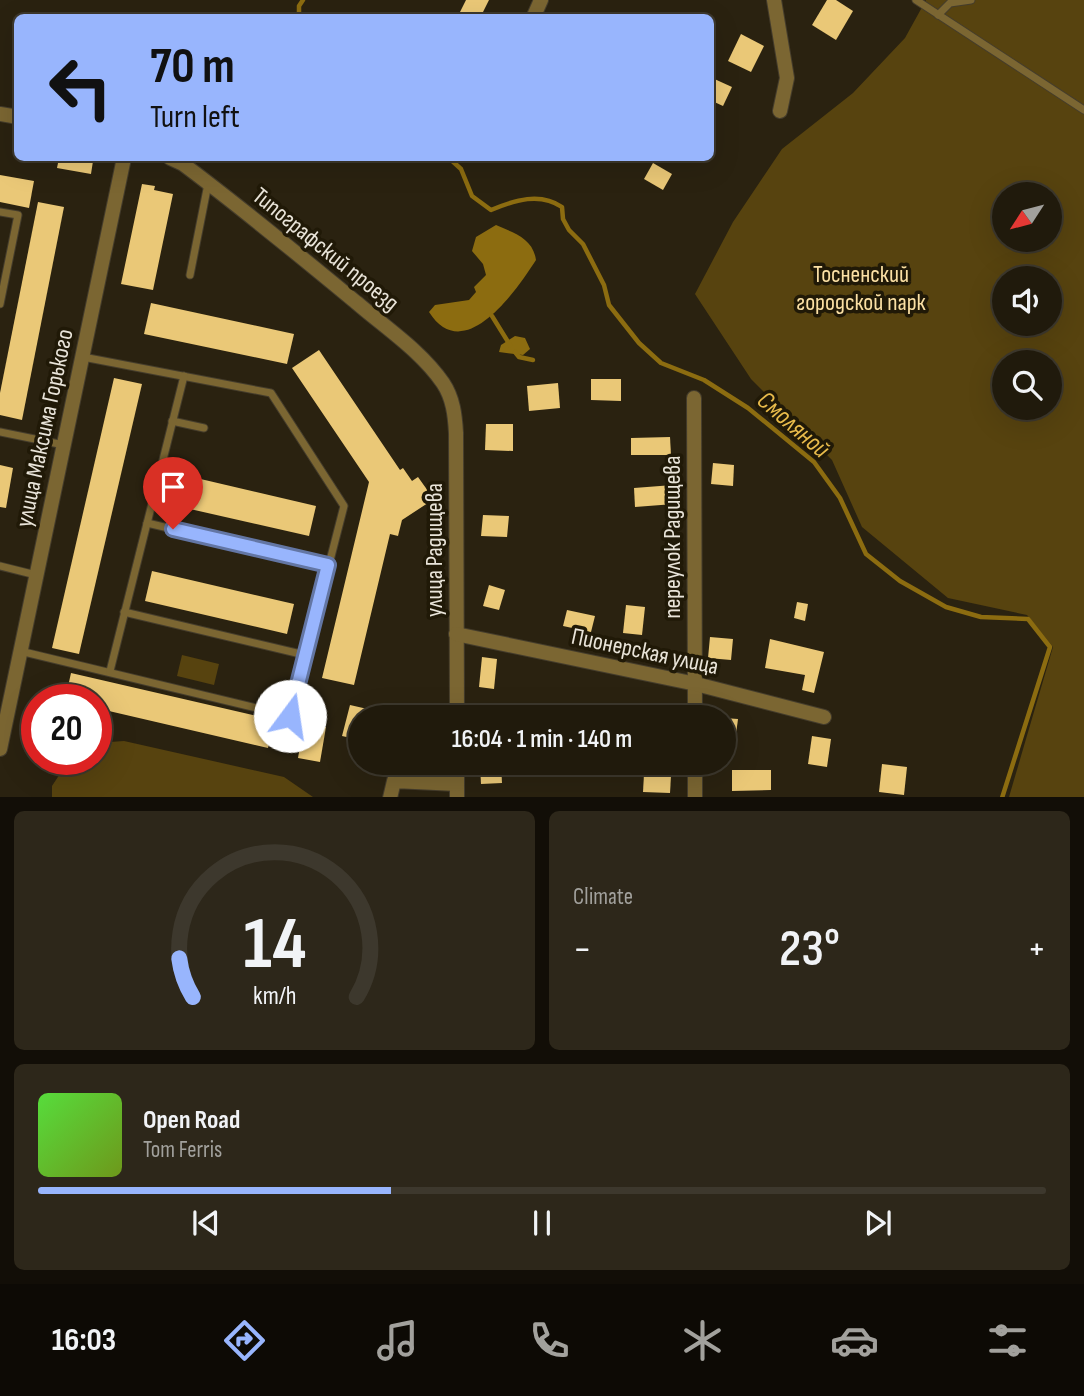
<!DOCTYPE html>
<html lang="en">
<head>
<meta charset="utf-8">
<style>
	:root { --surface:#201a0c; --page:#2d271a; --text:#f1f3f6; --muted:#a2a19d; --line:#3d382d; --accent:#98b5fd }
	body { margin:0; font-family:"Sofia Sans Condensed",sans-serif; background:var(--page); color:var(--text); height:100vh; display:flex; flex-direction:column; font-size:26px; white-space:nowrap }
	* { box-sizing:border-box; margin:0 }
	p { font-size:23px; color:var(--muted) }
	.icon { flex:none; width:38px; height:38px; fill:none; stroke:currentColor; stroke-width:2; stroke-linecap:round; stroke-linejoin:round }
	.map { position:relative; height:797px; overflow:hidden }
	.panel { display:flex; flex-direction:column; gap:14px; padding:14px; background:#120e07; flex:1 }
	.panel>* { flex:none }
	.guide { position:absolute; left:14px; top:14px; width:700px; height:147px; border-radius:10px; box-shadow:0 7px 28px #0002,0 0 0 2px var(--line); background:#98b5fd; color:#111; overflow:hidden }
	.needle { width:46px; rotate:234deg }
	.fabs { position:absolute; left:992px; top:182px; display:grid; gap:14px }
	.fabs a { display:grid; place-items:center; width:70px; height:70px; border-radius:50%; background:var(--surface); box-shadow:0 7px 28px #0002,0 0 0 2px var(--line); font-size:35px }
	.speed { position:absolute; left:21px; top:684px; display:flex; gap:14px; font-size:35px; font-weight:700; text-align:center }
	.speed>* { display:grid; place-content:center; width:91px; height:91px; border-radius:50%; background:var(--surface); box-shadow:0 7px 28px #0002,0 0 0 2px var(--line); line-height:1 }
	.speed .limit { border:10px solid #d22; background:#fff; color:#111 }
	.pin { position:absolute; display:grid; place-items:center; width:60px; height:60px; color:#fff; margin:-72px -30px; border-radius:50% 50% 50% 0; rotate:-45deg; box-shadow:0 0 7px #0007 }
	.pin .icon { rotate:45deg }
	.me { position:absolute; width:77px; margin:-38px; rotate:14deg; stroke-linejoin:round; filter:drop-shadow(0 0 5px #0008) }
	.turn { display:flex; align-items:center; gap:24px; height:147px; padding:0 21px; font-size:32px }
	.turn .icon { width:91px; height:91px; stroke-width:2.5 }
	.turn b { display:block; font-size:49px; line-height:60px }
	.big { font-size:52px; font-weight:600; line-height:1.1 }
	.panel .widget { flex:1; display:flex; flex-direction:column; justify-content:center; gap:10px; min-width:0; padding:0 24px; border-radius:10px; background:var(--page) }
	.panel .dial { align-items:center; gap:0 }
	.dial svg { height:182px; overflow:visible; fill:none; stroke:var(--line); stroke-width:7; stroke-linecap:round; text-anchor:middle }
	.dial text { fill:var(--text); stroke:none }
	.song { display:flex; align-items:center; gap:21px }
	.cover { width:84px; height:84px; border-radius:10px; background:linear-gradient(135deg,hsl(110 70% 55%),hsl(80 70% 35%)) }
	.played { height:7px; border-radius:4px; background:linear-gradient(90deg,var(--accent) 35%,var(--line) 35%) }
	.keys { display:flex; justify-content:space-around; direction:ltr }
	.heat { display:flex; justify-content:space-between; align-items:center; font-size:38px; direction:ltr }
	.panel .tiles { flex:1; display:grid; gap:14px; grid-template-columns:1fr 1fr }
	.widget:last-child { grid-column:span 2 }
	.trip { position:absolute; left:348px; top:705px; width:388px; height:70px; border-radius:35px; background:var(--surface); box-shadow:0 7px 28px #0002,0 0 0 2px var(--line); font-weight:600; line-height:70px; text-align:center }
	.tab-bar { display:flex; height:112px; justify-content:space-around; align-items:center; background:#0d0a05; color:var(--muted) }
	.tab-bar .icon { width:49px; height:49px }
	.tab-bar .current { color:var(--accent) }
	.tab-bar b { font-size:32px; color:var(--text) }
	.map>svg:first-child { display:block }
	.green { fill:#57430f; fill-rule:evenodd }
	.water { fill:#8c6c10 }
	.lines { fill:none; stroke-linecap:round; stroke-linejoin:round }
	.stream { stroke:#8c6c10; stroke-width:4.5 }
	.building { fill:#eac877 }
	.service-casing { stroke:#453d2c; stroke-width:9 }
	.minor-casing { stroke:#453d2c; stroke-width:16 }
	.service { stroke:#7b6632; stroke-width:7 }
	.minor { stroke:#7b6632; stroke-width:14 }
	.route-casing { stroke:#6376a4; stroke-width:18 }
	.route { stroke:#98b5fd; stroke-width:12 }
	.labels { text-anchor:middle; stroke-width:7; stroke-linejoin:round; paint-order:stroke }
	.street-label { font-size:24px; fill:#e9e4d9; stroke:#201907 }
	.park-label { font-size:24px; fill:#fbe0a4; stroke:#201907 }
	.water-label { font-size:26px; font-style:italic; fill:#e8bb4b; stroke:#201907 }
</style>
</head>
<body>
<div class="map">
<svg width="1084" height="798" viewBox="0 0 1084 798">
	<rect width="100%" height="100%" fill="#2a2210"/>
	<!-- green -->
	<g class="green">
		<path d="M926 0H1084V797H1009L1053 647 1027 615 948 598 862 527 832 460 751 379 695 294 733 222 782 149 853 93 905 38ZM1004 194H1050V240H1004ZM1004 278H1050V324H1004ZM1004 362H1050V408H1004Z"/>
		<path d="M182 655 219 664 214 685 177 676Z"/>
		<path d="M124 741 284 777 313 797H52V786L69 760H96V743Z"/>
	</g>
	<!-- water -->
	<g class="water">
		<path d="M496 225C514 233 533 238 536 260 516 291 464 367 429 312L435 305 469 300 476 292 474 287 486 275 483 264 472 251 476 237Z"/>
		<path d="M515 336 525 338 530 349 523 355 499 352 501 345Z"/>
	</g>
	<g class="lines">
		<!-- stream -->
		<g class="stream">
			<path d="M299 18V6L303 0"/>
			<path d="M449 158 461 169 472 196 491 210C515 200 540 192 562 207L563 219 569 230 583 244 604 285 609 305 639 343 661 363 704 380 748 408 814 462 840 498 866 554 900 581 946 607 981 617 1028 619 1050 647 1002 798"/>
			<path d="M492 316 510 345"/>
			<path d="M515 352 519 357 533 360"/>
		</g>
	</g>
	<!-- building -->
	<g class="building">
		<path d="M466 0H489L480 18H457Z"/>
		<path d="M827 0H836L853 11 836 40 812 25Z"/>
		<path d="M741 34 764 46 751 72 728 61Z"/>
		<path d="M710 77 732 87 723 106 710 100Z"/>
		<path d="M59 158 93 161 91 174 57 168Z"/>
		<path d="M653 163 672 174 663 190 644 179Z"/>
		<path d="M0 175 34 181 29 208 0 202Z"/>
		<path d="M142 184 155 186 154 190 173 194 153 290 121 284Z"/>
		<path d="M38 202 64 207 22 420 0 415V393Z"/>
		<path d="M151 303 294 334 287 364 144 334Z"/>
		<path d="M319 350 400 470 403 468 412 481 418 477 428 491 425 493 431 501 402 520 398 536 390 534 354 685 322 678 369 482 292 368Z"/>
		<path d="M114 378 142 384 79 654 52 648Z"/>
		<path d="M591 379H621V401L591 400Z"/>
		<path d="M558 383 560 408 529 411 527 386Z"/>
		<path d="M486 424H513V451L485 450Z"/>
		<path d="M670 437 671 455H631V438Z"/>
		<path d="M713 463 734 465 733 486 711 484Z"/>
		<path d="M0 465 13 468 6 508 0 507Z"/>
		<path d="M175 473 316 506 309 536 168 504Z"/>
		<path d="M673 485 674 504 635 507 634 488Z"/>
		<path d="M483 515 509 516 507 537 481 536Z"/>
		<path d="M152 571 294 604 287 634 145 601Z"/>
		<path d="M489 585 505 590 499 610 483 606Z"/>
		<path d="M797 602 808 604 805 621 794 618Z"/>
		<path d="M626 605 645 607 642 635 623 633Z"/>
		<path d="M567 610 595 616 591 632 563 626Z"/>
		<path d="M710 637 733 639 731 660 708 658Z"/>
		<path d="M770 639 824 652 814 693 802 690 805 675 765 668Z"/>
		<path d="M482 657 497 659 494 689 479 687Z"/>
		<path d="M71 673 274 720 268 748 96 708V700H65Z"/>
		<path d="M350 705 385 713 384 718H360V740L342 736Z"/>
		<path d="M724 718 738 719 735 742 724 741Z"/>
		<path d="M304 723 326 727 320 762 298 758Z"/>
		<path d="M812 736 831 739 827 767 808 764Z"/>
		<path d="M501 764 502 783 481 784 480 765Z"/>
		<path d="M882 764 907 767 904 795 879 792Z"/>
		<path d="M732 770H771V790L732 791Z"/>
		<path d="M644 774 671 776 670 793 643 792Z"/>
	</g>
	<g class="lines">
		<!-- service casing -->
		<g class="service-casing">
			<g id="service">
				<path d="M916 0 1084 110"/>
				<path d="M938 15 950 3 971 0"/>
				<path d="M0 212 18 215 0 304"/>
				<path d="M190 275 208 184"/>
				<path d="M172 421 204 428"/>
				<path d="M0 432 64 445"/>
				<path d="M147 523 328 565"/>
				<path d="M0 566 36 575"/>
				<path d="M124 612 305 655"/>
				<path d="M20 651 290 716 344 506 271 393 83 357"/>
				<path d="M110 671 184 376"/>
			</g>
		</g>
		<!-- minor casing -->
		<g class="minor-casing">
			<g id="minor">
				<path d="M774 0 787 78 780 111"/>
				<path d="M533 18 541 0"/>
				<path d="M0 114 18 117"/>
				<path d="M170 158 183 164C242 208 300 256 357 303 386 328 421 351 443 383 453 398 455 415 456 433L457 718"/>
				<path d="M694 398 695 718"/>
				<path d="M456 634 696 684 824 717"/>
				<path d="M0 749 124 158"/>
				<path d="M457 763V798"/>
				<path d="M390 798 394 781 457 784"/>
				<path d="M695 798V763"/>
			</g>
		</g>
		<!-- service -->
		<use href="#service" class="service"/>
		<!-- minor -->
		<use href="#minor" class="minor"/>
	</g>
	<g class="lines">
		<!-- route casing -->
		<g class="route-casing">
			<path id="route" d="M173 529 328 565 290 716"/>
		</g>
		<!-- route -->
		<use href="#route" class="route"/>
	</g>
	<g class="labels">
		<!-- street labels -->
		<g class="street-label">
			<text transform="translate(326 249) rotate(39)" y="8">Типографский проезд</text>
			<text transform="translate(44 428) rotate(-78)" y="8">улица Максима Горького</text>
			<text transform="translate(672 537) rotate(-90)" y="8">переулок Радищева</text>
			<text transform="translate(434 550) rotate(-90)" y="8">улица Радищева</text>
			<text transform="translate(645 651) rotate(12)" y="8">Пионерская улица</text>
		</g>
		<!-- park labels -->
		<g class="park-label">
			<text x="861" y="282">Тосненский<tspan x="861" dy="28">городской парк</tspan></text>
		</g>
		<!-- water labels -->
		<g class="water-label">
			<text transform="translate(794 424) rotate(41)" y="9">Смоляной</text>
		</g>
	</g>
</svg>
<div class="fabs">
<a><svg class="needle" viewBox="-14 -14 28 28"><path d="M0-13l5 13h-10z" fill="#e53935"/><path d="M0 13l5-13h-10z" fill="#a2a19d"/></svg></a>
<a><svg class="icon" aria-label="sound" viewBox="0 0 24 24"><path d="M4 9h4l5-4v14l-5-4H4zM17 9q2 3 0 6"/></svg></a>
<a><svg class="icon" aria-label="search" viewBox="0 0 24 24"><circle cx="10" cy="10" r="6"/><path d="M15 15l6 6"/></svg></a>
</div>
<div class="speed"><div class="limit">20</div></div>
<div class="pin" style="left:173px;top:529px;background:#d93025"><svg class="icon" aria-label="arrive" viewBox="0 0 24 24"><path d="M6 21V4h12l-3 4 3 4H6"/></svg></div>
<svg class="me" style="left:290px;top:716px" viewBox="-20 -20 40 40"><circle r="19" fill="#fff"/><path d="M0-13L10 11 0 6-10 11z" fill="#98b5fd"/></svg>
<div class="trip">16:04 · 1 min · 140 m</div>
<div class="guide">
<div class="turn"><svg class="icon" aria-label="left" viewBox="0 0 24 24"><path d="M17 20v-9H6M10 6l-5 5 5 5"/></svg><div><b>70 m</b>Turn left</div></div>
</div>
</div>
<section class="panel">
<div class="tiles">
<div class="widget dial"><svg viewBox="0 0 100 80">
<path d="M14 69A42 42 0 1 1 86 69"/>
<path d="M14 69A42 42 0 0 1 8 52" stroke="#98b5fd"/>
<text x="50" y="56" font-size="32" font-weight="700">14</text>
<text x="50" y="72" font-size="11">km/h</text>
</svg></div>
<div class="widget"><p>Climate</p>
<div class="heat"><a>−</a><b class="big">23°</b><a>+</a></div>
</div>
<div class="widget">
<div class="song"><i class="cover"></i><div><b>Open Road</b><p>Tom Ferris</p></div></div>
<div class="played"></div>
<div class="keys"><svg class="icon" aria-label="previous" viewBox="0 0 24 24"><path d="M18 5L8 12l10 7zM5 5v14"/></svg><svg class="icon" aria-label="pause" viewBox="0 0 24 24"><path d="M8 5v14M16 5v14"/></svg><svg class="icon" aria-label="next" viewBox="0 0 24 24"><path d="M6 5l10 7-10 7zM19 5v14"/></svg></div>
</div>
</div>
</section>
<nav class="tab-bar">
<b>16:03</b>
<svg class="icon current" aria-label="directions" viewBox="0 0 24 24"><path d="M12 3l9 9-9 9-9-9zM9 14v-3h6M13 9l2 2-2 2"/></svg>
<svg class="icon" aria-label="music" viewBox="0 0 24 24"><path d="M9 18V5l10-2v13"/><circle cx="6" cy="18" r="3"/><circle cx="16" cy="16" r="3"/></svg>
<svg class="icon" aria-label="phone" viewBox="0 0 24 24"><path d="M5 4h4l2 5-3 2q2 4 5 5l2-3 5 2v4C11 20 4 13 5 4z"/></svg>
<svg class="icon" aria-label="climate" viewBox="0 0 24 24"><path d="M12 3v18M4 7l16 10M4 17L20 7"/></svg>
<svg class="icon" aria-label="car" viewBox="0 0 24 24"><path d="M5 17H2v-5l4-1 3-4h7l3 4 3 1v5h-3M9 17h6M6 11h13"/><circle cx="7" cy="17" r="2"/><circle cx="17" cy="17" r="2"/></svg>
<svg class="icon" aria-label="filters" viewBox="0 0 24 24"><path d="M4 7h16M4 17h16"/><circle cx="9" cy="7" r="2"/><circle cx="15" cy="17" r="2"/></svg>
</nav>
</body>
</html>
